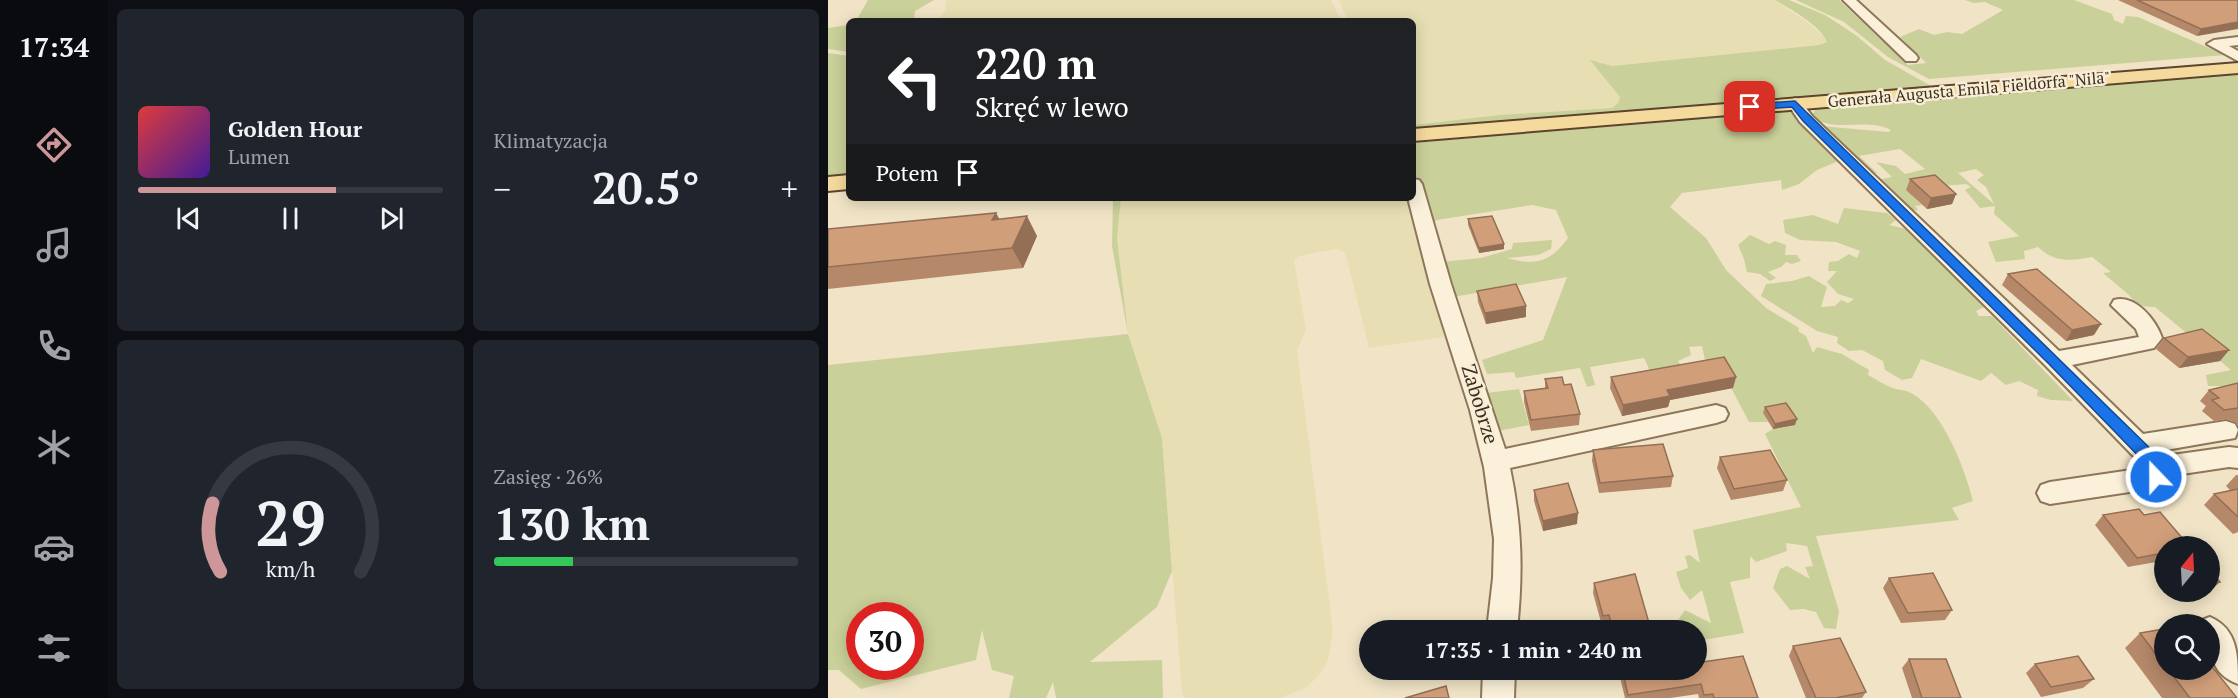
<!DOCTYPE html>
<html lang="pl">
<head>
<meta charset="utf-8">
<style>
	:root { --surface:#171b24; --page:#20242c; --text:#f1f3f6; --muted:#9ea1a6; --line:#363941; --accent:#cd9799 }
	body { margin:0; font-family:"PT Serif",serif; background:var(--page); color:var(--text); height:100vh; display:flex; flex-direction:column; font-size:22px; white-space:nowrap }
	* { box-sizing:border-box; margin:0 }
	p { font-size:20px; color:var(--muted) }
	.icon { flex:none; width:33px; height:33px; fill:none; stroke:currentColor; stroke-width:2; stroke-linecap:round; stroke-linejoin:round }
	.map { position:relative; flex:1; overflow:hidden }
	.details { display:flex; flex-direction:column; gap:9px; padding:9px; background:#0d0f14; width:720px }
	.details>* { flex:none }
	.top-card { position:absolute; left:18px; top:18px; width:570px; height:183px; border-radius:9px; box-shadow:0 3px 15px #0003; background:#202124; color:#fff; overflow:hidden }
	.needle { width:39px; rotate:18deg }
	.controls { position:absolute; left:1326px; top:536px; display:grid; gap:12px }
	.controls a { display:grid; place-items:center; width:66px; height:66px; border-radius:50%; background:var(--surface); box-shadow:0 3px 15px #0003; font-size:30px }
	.speed { position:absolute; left:18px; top:602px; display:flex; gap:12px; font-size:30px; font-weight:700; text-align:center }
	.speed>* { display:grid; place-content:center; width:78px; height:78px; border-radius:50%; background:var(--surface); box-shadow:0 3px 15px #0003; line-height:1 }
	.speed .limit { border:9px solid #d22; background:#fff; color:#111 }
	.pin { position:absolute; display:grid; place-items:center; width:51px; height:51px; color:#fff; margin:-26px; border-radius:12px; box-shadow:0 3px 9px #0006 }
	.me { position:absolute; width:66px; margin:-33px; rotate:338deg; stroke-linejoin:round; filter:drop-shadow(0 0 4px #0008) }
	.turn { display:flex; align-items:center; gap:21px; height:126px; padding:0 30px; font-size:27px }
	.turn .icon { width:78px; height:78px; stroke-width:2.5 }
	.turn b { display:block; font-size:42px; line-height:51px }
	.then { display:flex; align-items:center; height:57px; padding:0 30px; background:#0003; gap:12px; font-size:22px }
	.big { font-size:45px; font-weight:700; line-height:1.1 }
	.details .card { flex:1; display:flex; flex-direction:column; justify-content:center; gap:9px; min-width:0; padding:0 21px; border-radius:9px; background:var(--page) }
	.details .dial { align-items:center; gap:0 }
	.dial svg { height:156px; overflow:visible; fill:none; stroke:var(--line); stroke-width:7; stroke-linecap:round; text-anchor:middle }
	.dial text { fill:var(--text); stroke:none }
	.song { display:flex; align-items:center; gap:18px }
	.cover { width:72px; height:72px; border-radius:9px; background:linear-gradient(135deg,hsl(0 70% 55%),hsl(260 70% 35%)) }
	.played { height:6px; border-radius:3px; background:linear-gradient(90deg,var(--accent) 65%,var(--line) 65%) }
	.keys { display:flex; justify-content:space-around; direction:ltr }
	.heat { display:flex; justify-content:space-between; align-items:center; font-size:33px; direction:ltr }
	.charge { height:9px; border-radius:4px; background:linear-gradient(90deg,#34c759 26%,var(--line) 0) }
	.details .tiles { flex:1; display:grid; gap:9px; grid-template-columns:repeat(2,1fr) }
	.trip { position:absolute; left:531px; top:620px; width:348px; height:60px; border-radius:30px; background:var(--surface); box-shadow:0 3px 15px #0003; font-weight:700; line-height:60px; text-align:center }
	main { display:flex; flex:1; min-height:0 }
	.dock { display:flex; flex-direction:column; width:108px; justify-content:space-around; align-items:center; background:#090b0e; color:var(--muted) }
	.dock .icon { width:42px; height:42px }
	.dock .selected { color:var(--accent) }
	.dock b { font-size:27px; color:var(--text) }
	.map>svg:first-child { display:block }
	.farmland { fill:#e7dfb3 }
	.green { fill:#cad099; fill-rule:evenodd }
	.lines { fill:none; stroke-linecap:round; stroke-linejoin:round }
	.minor-casing { stroke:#8e765a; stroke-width:4 }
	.major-casing { stroke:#5c442f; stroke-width:4 }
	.minor { fill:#fbf1da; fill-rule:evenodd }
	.major { fill:#f5da9d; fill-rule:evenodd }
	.wall { fill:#b48869 }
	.shaded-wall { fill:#926f55 }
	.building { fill:#d19e7a; stroke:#926f55; stroke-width:1.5 }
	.route { fill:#1a73e8; stroke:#114b97; stroke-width:1.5 }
	.labels { text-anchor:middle; stroke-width:5; stroke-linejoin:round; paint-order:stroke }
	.far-street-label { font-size:16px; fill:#3d2e1f; stroke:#f8eed6 }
	.street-label { font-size:20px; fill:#3d2e1f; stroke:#f8eed6 }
</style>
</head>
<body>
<main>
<nav class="dock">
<b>17:34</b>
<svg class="icon selected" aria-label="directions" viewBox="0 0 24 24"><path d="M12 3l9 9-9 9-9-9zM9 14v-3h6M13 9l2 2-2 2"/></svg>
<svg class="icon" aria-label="music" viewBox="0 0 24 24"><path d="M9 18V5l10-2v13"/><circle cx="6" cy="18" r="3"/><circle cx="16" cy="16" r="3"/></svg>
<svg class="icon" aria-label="phone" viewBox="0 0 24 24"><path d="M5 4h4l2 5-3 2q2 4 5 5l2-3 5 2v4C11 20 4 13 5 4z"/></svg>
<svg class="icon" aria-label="climate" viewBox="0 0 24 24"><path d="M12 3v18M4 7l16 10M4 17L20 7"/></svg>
<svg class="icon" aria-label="car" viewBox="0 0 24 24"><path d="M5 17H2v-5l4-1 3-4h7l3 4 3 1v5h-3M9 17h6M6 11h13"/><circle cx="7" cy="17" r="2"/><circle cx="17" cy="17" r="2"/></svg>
<svg class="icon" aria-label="filters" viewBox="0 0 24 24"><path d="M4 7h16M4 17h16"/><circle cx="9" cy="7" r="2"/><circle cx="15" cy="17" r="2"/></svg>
</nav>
<section class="details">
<div class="tiles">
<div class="card">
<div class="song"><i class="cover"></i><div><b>Golden Hour</b><p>Lumen</p></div></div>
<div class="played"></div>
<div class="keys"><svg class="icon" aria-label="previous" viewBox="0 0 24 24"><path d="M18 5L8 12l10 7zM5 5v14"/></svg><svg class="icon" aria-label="pause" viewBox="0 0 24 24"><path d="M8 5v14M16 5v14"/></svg><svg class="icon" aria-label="next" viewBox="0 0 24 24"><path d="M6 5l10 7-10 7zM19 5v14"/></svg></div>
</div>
<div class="card"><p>Klimatyzacja</p>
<div class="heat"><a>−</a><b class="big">20.5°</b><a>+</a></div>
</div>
<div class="card dial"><svg viewBox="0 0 100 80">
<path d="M14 69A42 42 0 1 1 86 69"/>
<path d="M14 69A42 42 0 0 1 10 34" stroke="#cd9799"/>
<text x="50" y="56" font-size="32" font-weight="700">29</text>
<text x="50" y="72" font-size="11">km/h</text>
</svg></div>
<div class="card"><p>Zasięg · 26%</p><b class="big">130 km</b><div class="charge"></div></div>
</div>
</section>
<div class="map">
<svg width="1410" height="698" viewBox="0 0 1410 698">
	<rect width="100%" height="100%" fill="#f1e4c6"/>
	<!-- farmland -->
	<g class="farmland">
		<path d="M119 0H503L513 21H109L119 8 117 6Z"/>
		<path d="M511 0H946L979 22 995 36 999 42 991 45 917 53 784 66 764 61 792 97 790 103 784 108 671 115 585 125V21H520Z"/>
		<path d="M293 198H579L584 212 616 337 541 348 517 252 507 249 471 256 466 260 478 330 469 350 505 630 500 661 491 675 479 687 452 698H357L354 694 334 438 300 334 289 238Z"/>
	</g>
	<!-- green -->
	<g class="green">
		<path d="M40 0H106L87 11 86 21H28Z"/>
		<path d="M947 0H961L997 15 1029 36 1057 60 1103 86 585 129V125L671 115 784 108 790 103 792 97 762 60 784 66 991 45 999 42C991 24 963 10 947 0Z"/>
		<path d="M968 0H1011L1080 65 1098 63 1072 37 1091 29 1106 35 1119 32 1134 34 1175 10 1157 2 1146 3 1137 0H1246L1284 14 1286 20 1295 24 1298 16 1310 17 1397 55 1101 79 1060 57 1016 22Z"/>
		<path d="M21 25V52L0 49V28Z"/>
		<path d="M0 53 21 56V173L0 177Z"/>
		<path d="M1410 72V386H1380L1378 375 1403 370 1327 307 1310 306 1301 295 1275 273 1283 272 1264 257C1243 261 1227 263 1210 247L1196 251 1197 259 1168 262 1160 242 1191 236 1166 214 1167 206 1152 208 1137 190 1143 187 1138 184C1117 186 1099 186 1078 189L1094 205 1087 206 1090 210 1082 211 1050 180 1064 177 1048 162 1068 166 1077 174 1097 169 1072 149 1031 156 1049 173 1044 174 992 126 1061 132 1063 130C1038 117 1005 134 983 116L988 109 993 107ZM1148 169 1156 175 1149 180 1158 187 1166 204 1130 173Z"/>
		<path d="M956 110 966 113 1013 157V160L989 170 971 184 954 190 953 180 854 193 842 207 878 238 898 270 938 308 971 328 970 331 978 336 985 353 989 347 1014 354 1041 370 1040 375C1048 379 1056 385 1065 388 1071 390 1078 390 1083 393 1114 409 1137 468 1145 501L1124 508 1131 520 988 536 1011 611 1008 629 996 628 988 612 975 609 962 610 945 588 952 569 959 566 982 579 977 567 985 566 979 546 958 543 959 551 928 562 922 556V578L902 582 916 633 869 641 868 630H849L848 623 857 610 883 623 874 590 862 600 853 588 848 572 860 568 857 556 862 555 872 563 865 530 973 507 937 434 945 429 935 413 940 422H921L890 363 878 365 874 346 861 347 863 355 850 361 855 369 823 373 816 358 762 367 767 385 759 387 752 368 688 378 686 372 659 374 654 360 715 340 739 277 625 297 613 262 653 258 684 249 685 243 724 240 723 249 710 255 679 258C707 266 723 262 740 238L728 210 704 205 609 220 602 225 585 168V143Z"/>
		<path d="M285 198H293L289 238 300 334 334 438 344 571 329 607 262 662 334 660 335 698H228L225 682 218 698H181L186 676 164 670 154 630 148 660 33 689 11 670H0V365L300 334 284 246ZM32 615H82V666H32Z"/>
		<path d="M1016 208 1059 213 1068 220 1061 225 1079 229 1156 307 1148 311 1151 316H1164L1245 401 1223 400 1209 396 1210 390 1191 381 1178 385 1163 373 1153 381 1093 359 1084 378 1074 380 1057 370 1055 361 1034 350 1021 351 1009 343 1010 337 989 331 933 296 938 284 964 281 981 276 999 287 993 307 1007 306 1013 300 1020 303 1026 299 1010 294 999 282 1009 271H1000L1001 262 1010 261 1021 254 1029 258 1032 251 1008 242 972 240 957 233 955 220 985 215 1010 224Z"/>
		<path d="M922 235 941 244 947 241 958 245 957 255H969L973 261 964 264 958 262 953 267 940 272 948 278 942 281 932 274 919 272 916 259 910 245Z"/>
		<path d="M691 389 701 425 670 431 658 393Z"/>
	</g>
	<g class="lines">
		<!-- minor casing -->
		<g class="minor-casing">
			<g id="minor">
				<path d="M1015 0H1028L1088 55 1090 58 1088 61H1078Z"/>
				<path d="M1410 37V45L1401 46 1410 51V61L1379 44 1386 40Z"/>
				<path d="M967 98 972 100 984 116 1231 351 1311 337 1308 329 1283 305 1286 300C1307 294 1328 320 1334 338L1326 348 1244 365 1315 434 1398 421 1407 424 1410 430 1407 438 1332 451 1337 456 1401 447 1410 448V468L1401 467 1341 476 1337 484 1328 488 1222 504 1213 501 1209 493 1213 485 1222 482 1317 468 1218 366 972 122 959 103Z"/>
				<path d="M585 179 591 180 594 184 623 284 677 449 888 405 897 408 900 414 897 420 888 423 682 468C694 525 695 573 689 630H659L665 578 666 539 656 467 642 410 602 284 580 198H585Z"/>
				<path d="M1382 617C1410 629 1410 656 1410 684 1381 673 1382 651 1382 624H1370L1371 621Z"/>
				<path d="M655 669H687L686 698H654Z"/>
			</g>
		</g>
		<!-- major casing -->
		<g class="major-casing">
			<g id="major">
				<path d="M1410 63V73L585 141V129Z"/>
				<path d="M21 175V189L0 191V177Z"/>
			</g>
		</g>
		<!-- minor -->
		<use href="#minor" class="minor"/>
		<!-- major -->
		<use href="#major" class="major"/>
	</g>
	<!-- wall -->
	<g class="wall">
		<path d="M1290 0H1410L1369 36Z"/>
		<path d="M1082 179 1128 194 1124 204 1099 209 1078 190Z"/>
		<path d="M168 213 171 219 209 236 195 268 0 289V229Z"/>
		<path d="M640 219 676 249 651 253 640 225Z"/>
		<path d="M1180 274 1266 335 1238 341 1174 285Z"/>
		<path d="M649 291 698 317 658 324 650 302Z"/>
		<path d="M1336 338 1401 350 1392 361 1351 368 1328 349Z"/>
		<path d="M783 377H908L905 388 842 400 840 407 794 416 782 388Z"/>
		<path d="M717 379 736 385 752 414 751 425 703 431 696 402V391L717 388Z"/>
		<path d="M1410 383V426L1409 423 1399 419 1386 421 1374 411 1378 406 1372 401 1381 390Z"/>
		<path d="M937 407 967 425 945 429 935 413Z"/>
		<path d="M765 450 845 476 843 487 771 493 764 461Z"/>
		<path d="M892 457 959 480 955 491 903 500 889 468Z"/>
		<path d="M1408 475H1410V532L1405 534 1376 505 1386 494 1402 490 1398 486Z"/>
		<path d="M706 490 749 524 715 531 706 501Z"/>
		<path d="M1275 515H1316L1336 546V572L1328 562 1300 567 1267 525Z"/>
		<path d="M1061 578 1124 610 1117 620 1073 623 1055 588Z"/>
		<path d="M766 583 823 630H781L780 625 774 626 765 593Z"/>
		<path d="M1352 591H1381L1357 597Z"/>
		<path d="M1336 629V669H1382L1409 698H1334L1297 648 1312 633Z"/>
		<path d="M965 646 1038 692 1034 698H978L961 656Z"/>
		<path d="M1081 659 1133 698H1084L1074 668Z"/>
		<path d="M1207 664 1266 679 1255 688 1213 697 1198 673Z"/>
		<path d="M790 669H868L930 698H871L870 694 842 698H797Z"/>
	</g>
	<!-- shaded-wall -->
	<g class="shaded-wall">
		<path d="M1410 22V29L1369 36 1373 29Z"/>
		<path d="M1128 194 1124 204 1099 209 1103 198Z"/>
		<path d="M168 213 179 233 164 220Z"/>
		<path d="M199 216 209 236 195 268 184 248Z"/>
		<path d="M676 244V249L651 253V248Z"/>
		<path d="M698 306V317L658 324 657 313Z"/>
		<path d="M1273 324 1266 335 1238 341 1244 330Z"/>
		<path d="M1401 350 1392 361 1351 368 1360 357Z"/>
		<path d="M908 377 905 388 842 400 840 407 794 416 795 405 839 390Z"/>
		<path d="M969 419 967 425 945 429 947 424Z"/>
		<path d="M750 513 749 524 715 531V521Z"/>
		<path d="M1392 582 1382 591V584Z"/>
		<path d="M1364 591H1381L1357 597Z"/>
	</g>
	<!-- building -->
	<g class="building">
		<path d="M1309 0H1410V22L1373 29Z"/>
		<path d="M1107 175 1128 194 1103 198 1082 179Z"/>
		<path d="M168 213 164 220 199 216 184 248 0 267V229Z"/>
		<path d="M664 216 676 244 651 248 640 219Z"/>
		<path d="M1209 269 1273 324 1244 330 1180 274Z"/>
		<path d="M688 284 698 306 657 313 649 291Z"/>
		<path d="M1374 329 1401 350 1360 357 1336 338Z"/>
		<path d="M896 357 908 377 839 390 842 396 795 405 783 377Z"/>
		<path d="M734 377 736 385 743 384 752 414 703 420 696 391 720 388 717 379Z"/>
		<path d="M1410 383V408L1396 410 1384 400 1391 398 1381 390Z"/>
		<path d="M958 403 969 419 947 424 937 407Z"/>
		<path d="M835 444 845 476 772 483 765 450Z"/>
		<path d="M942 450 959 480 906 489 892 457Z"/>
		<path d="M740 483 750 513 715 521 706 490Z"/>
		<path d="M1410 489V517L1386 494Z"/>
		<path d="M1311 509 1316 515 1332 512 1361 546H1336V553L1309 558 1275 515Z"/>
		<path d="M1382 569 1392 582 1382 584Z"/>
		<path d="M1105 573 1124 610 1080 613 1061 578Z"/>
		<path d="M807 574 823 630H785L781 615 775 616 766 583Z"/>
		<path d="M1336 629V665L1312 633Z"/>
		<path d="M1012 638 1038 692 1007 698H988L965 646Z"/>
		<path d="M915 656 930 698H886L885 694 876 695 873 684 800 695 794 669H868V663Z"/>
		<path d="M1250 656 1266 679 1223 687 1207 664Z"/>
		<path d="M1081 659H1118L1133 698H1094Z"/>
		<path d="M1382 664 1409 698H1362L1340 669H1382Z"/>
		<path d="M618 686 621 698H577Z"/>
	</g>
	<!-- route -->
	<path class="route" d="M967 101 1337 463 1340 467 1334 482 1328 484 1323 482 1320 477 1323 469 1221 364 975 121 964 107 922 110 917 107 922 104Z"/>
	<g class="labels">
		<!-- far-street labels -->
		<g class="far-street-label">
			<text transform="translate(1141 89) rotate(-5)" y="6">Generała Augusta Emila Fieldorfa "Nila"</text>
		</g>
		<!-- street labels -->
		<g class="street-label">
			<text transform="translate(652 404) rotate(73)" y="7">Zabobrze</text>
		</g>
	</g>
</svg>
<div class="controls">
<a><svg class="needle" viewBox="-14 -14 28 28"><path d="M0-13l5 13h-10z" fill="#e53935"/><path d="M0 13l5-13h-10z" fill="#9ea1a6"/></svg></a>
<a><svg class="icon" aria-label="search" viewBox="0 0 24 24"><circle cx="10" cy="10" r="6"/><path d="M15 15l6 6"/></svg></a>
</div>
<div class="speed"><div class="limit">30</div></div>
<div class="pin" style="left:922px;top:107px;background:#d93025"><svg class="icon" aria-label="arrive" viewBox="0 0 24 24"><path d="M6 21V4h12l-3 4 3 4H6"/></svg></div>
<svg class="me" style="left:1328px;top:477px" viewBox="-20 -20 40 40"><circle r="17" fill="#1a73e8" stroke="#fff" stroke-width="3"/><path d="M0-11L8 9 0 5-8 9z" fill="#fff"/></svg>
<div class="trip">17:35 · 1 min · 240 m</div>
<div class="top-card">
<div class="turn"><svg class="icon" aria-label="left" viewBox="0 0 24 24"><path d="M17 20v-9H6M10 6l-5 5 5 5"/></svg><div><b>220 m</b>Skręć w lewo</div></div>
<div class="then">Potem<svg class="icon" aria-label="arrive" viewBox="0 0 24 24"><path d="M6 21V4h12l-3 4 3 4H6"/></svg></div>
</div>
</div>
</main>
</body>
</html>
